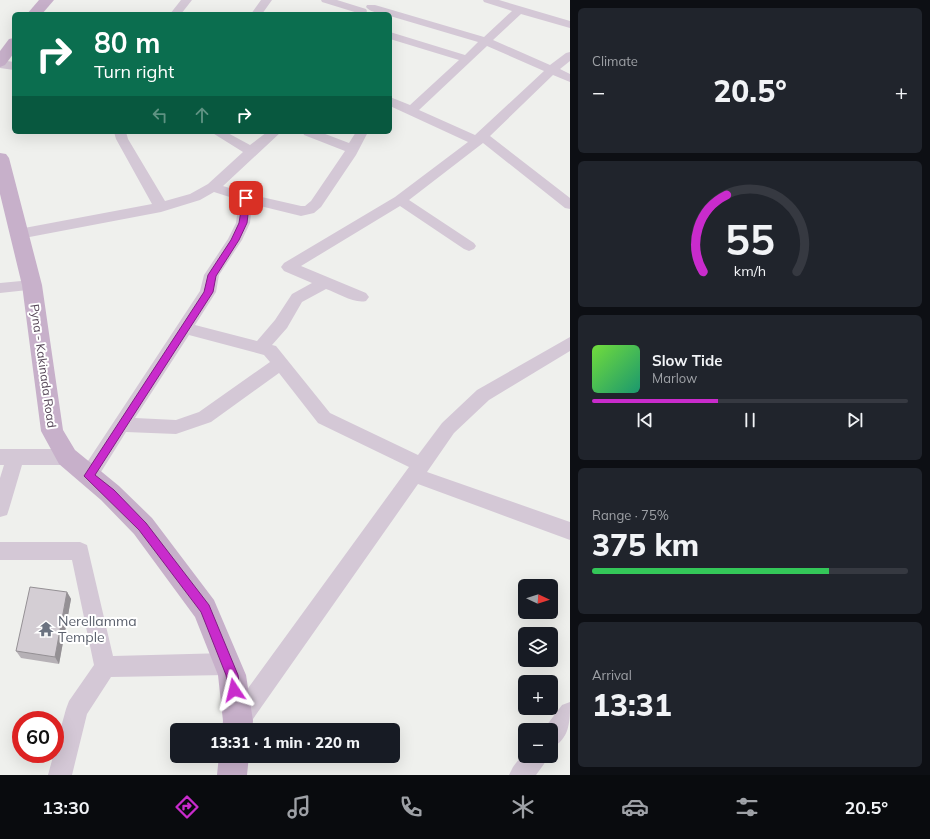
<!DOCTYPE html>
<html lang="en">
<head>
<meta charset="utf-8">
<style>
	:root { --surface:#171b24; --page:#20242c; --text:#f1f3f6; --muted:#9ea1a6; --line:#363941; --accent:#c92bcc }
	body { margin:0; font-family:Mulish,sans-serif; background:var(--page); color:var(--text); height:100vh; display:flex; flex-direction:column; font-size:15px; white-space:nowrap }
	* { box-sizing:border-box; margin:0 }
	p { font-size:13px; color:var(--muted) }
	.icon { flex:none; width:22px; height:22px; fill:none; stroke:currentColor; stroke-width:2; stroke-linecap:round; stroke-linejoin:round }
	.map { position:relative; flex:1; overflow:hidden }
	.details { display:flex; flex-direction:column; gap:8px; padding:8px; background:#0d0f14; width:360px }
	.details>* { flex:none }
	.hud { position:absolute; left:12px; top:12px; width:380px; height:122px; border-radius:6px; box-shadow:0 4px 16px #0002; background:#0b6e4f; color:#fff; overflow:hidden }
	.needle { width:26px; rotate:94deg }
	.controls { position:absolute; left:518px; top:579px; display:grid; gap:8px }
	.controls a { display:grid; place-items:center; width:40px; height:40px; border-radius:6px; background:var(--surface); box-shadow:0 4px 16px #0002; font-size:20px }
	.speed { position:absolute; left:12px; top:711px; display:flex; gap:8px; font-size:20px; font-weight:700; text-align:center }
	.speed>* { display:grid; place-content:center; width:52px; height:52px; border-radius:50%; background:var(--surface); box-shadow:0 4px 16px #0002; line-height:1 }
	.speed .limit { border:6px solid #d22; background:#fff; color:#111 }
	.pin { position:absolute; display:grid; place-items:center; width:34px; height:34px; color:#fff; margin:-17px; border-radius:8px; box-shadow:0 2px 6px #0006 }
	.me { position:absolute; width:44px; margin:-22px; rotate:350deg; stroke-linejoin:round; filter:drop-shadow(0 0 3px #0008) }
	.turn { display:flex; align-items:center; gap:14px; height:84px; padding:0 16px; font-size:18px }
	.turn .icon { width:52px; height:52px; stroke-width:2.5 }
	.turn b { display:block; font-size:28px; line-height:34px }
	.lanes { display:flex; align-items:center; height:38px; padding:0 16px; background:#0003; justify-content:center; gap:20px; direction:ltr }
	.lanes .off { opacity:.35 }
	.big { font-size:30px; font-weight:800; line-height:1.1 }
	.details .tile { flex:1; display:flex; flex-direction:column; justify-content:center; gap:6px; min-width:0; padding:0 14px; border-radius:6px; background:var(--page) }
	.details .dial { align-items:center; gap:0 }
	.dial svg { height:104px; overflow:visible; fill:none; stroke:var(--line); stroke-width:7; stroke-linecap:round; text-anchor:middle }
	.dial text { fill:var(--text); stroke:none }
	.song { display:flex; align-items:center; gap:12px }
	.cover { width:48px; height:48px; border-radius:6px; background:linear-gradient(135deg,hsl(100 70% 55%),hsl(160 70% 35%)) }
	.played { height:4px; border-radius:2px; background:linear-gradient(90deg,var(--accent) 40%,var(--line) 40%) }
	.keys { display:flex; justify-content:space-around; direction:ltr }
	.heat { display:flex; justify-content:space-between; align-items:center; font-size:22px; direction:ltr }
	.charge { height:6px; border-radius:3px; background:linear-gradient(90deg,#34c759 75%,var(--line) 0) }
	.trip { position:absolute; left:170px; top:723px; width:230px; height:40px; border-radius:6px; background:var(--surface); box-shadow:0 4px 16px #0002; font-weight:800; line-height:40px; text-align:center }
	.tabs { display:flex; height:64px; justify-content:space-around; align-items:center; background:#090b0e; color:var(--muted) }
	.tabs .icon { width:28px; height:28px }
	.tabs .current { color:var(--accent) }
	.tabs b { font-size:18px; color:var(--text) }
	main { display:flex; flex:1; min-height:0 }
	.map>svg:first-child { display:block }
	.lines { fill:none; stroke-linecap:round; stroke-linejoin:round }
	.street { fill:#d4c8d6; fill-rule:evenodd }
	.primary { fill:#c7b0ca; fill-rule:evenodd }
	.wall { fill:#b6b1b6 }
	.shaded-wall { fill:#949094 }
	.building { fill:#d4ced4; stroke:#949094 }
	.route { fill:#c92bcc; stroke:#831c85 }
	.labels { text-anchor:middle; stroke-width:4; stroke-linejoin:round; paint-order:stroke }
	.street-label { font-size:12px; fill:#574859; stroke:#fff }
	.near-worship-label { font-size:14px; fill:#5b616d; stroke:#fff; text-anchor:start }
</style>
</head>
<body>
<main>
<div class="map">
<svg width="570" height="775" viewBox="0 0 570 775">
	<rect width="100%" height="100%" fill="#eff0ed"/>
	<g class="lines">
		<!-- street -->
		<g class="street">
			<path d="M181 0H192L181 14H170Z"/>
			<path d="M261 0H272L262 14H251Z"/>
			<path d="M321 0H337L366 9 367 11 366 13 361 14 322 2Z"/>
			<path d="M483 0H499L570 21V28L521 14 493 40 550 65 566 53 570 52V61L560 69 570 74V82L553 75 490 136 570 198V209L565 208 483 143 409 200 474 243 476 246 474 249 469 251 464 249 400 206 301 266 366 293 369 297 366 301C354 304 338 293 326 289L302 302 287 328 272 345 276 346 330 413 418 455 442 423 477 390 570 337V351L489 400 454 433 427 472 570 522V540L418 484 246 729H230L227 721 230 713 409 467 318 423 279 373 211 422 176 434 126 432 96 480 89 483 82 480 80 475 82 470 200 291 204 275 228 239 236 223 239 200 214 192 200 200 161 212 19 239 14 237 12 234 14 231 19 229 152 204 116 139 114 132H126L128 139 165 201 190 194 208 184 243 152 211 132H226L250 145 267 132H281L223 186 249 194 301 206H305L311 201 345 151 304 135 303 132H320L349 143 356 132H368L356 155 321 207 314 213 301 216 252 204 250 223 242 240 219 275 216 292 195 325 257 341 275 320 292 294 312 283 284 271 281 267 284 263 395 197 468 142 390 106V97L410 105 459 60 390 39V32L465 55 478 42 390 16V14C382 14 371 13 366 7L367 5H375L484 37 512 11 484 2ZM487 46 544 71 475 135 419 110ZM189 335 264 355 270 362 199 412 176 420 135 418Z"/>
			<path d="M0 60 14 62V70L0 68Z"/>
			<path d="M32 280 37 281 40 285 37 289 0 293V283Z"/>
			<path d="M0 449H67L73 452 76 457 73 462 67 465H22L9 509 7 515 0 517V478L4 465H0Z"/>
			<path d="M0 542H80L87 545 113 656 227 653 235 657 238 664 235 671 227 675 111 677 87 714 72 775H48L66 709 69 701 94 665 72 560H0Z"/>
			<path d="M570 702C570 722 570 739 551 748V730H543L562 705Z"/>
			<path d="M525 751V756H548L544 764 536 775H509L513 767Z"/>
		</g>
		<!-- primary -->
		<g class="primary">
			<path d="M39 0H54L42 14H27Z"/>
			<path d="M14 38V53L5 65 0 67V51L9 39Z"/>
			<path d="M0 153 6 154 9 158 42 285 63 430 75 450 119 486 152 518 214 600 246 675 253 721 252 730H222L223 721 218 675 195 617 134 534 101 500 59 464 41 431 22 285 0 194Z"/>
			<path d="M219 756H249L247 775H217Z"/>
		</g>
	</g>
	<!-- wall -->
	<path class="wall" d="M67 592 71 599 59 664 21 658 16 651Z"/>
	<!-- shaded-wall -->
	<path class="shaded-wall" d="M67 592 71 599 59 664 55 657Z"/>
	<!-- building -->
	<path class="building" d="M30 587 67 592 55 657 16 651Z"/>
	<!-- route -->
	<path class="route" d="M246 196 250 198 247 223 239 240 216 276 213 292 95 475 114 490 146 523 209 605 238 675 240 690 238 694 234 696 230 694 226 675 201 612 139 530 84 476 204 292 208 275 231 240 239 223 243 198Z"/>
	<!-- icons -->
	<defs>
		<g id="temple-bare" transform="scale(1.2)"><path d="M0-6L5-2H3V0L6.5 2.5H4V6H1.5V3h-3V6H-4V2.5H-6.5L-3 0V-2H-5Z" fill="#6b7280" stroke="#fff" stroke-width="2.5" paint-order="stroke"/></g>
	</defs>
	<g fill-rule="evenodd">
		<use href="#temple-bare" x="46" y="629"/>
	</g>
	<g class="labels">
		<!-- street labels -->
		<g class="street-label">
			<text transform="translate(43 366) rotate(82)" y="4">Pyna - Kakinada Road</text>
		</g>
		<!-- near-worship labels -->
		<g class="near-worship-label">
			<text x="58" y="626">Nerellamma<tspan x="58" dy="16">Temple</tspan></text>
		</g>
	</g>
</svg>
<div class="controls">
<a><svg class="needle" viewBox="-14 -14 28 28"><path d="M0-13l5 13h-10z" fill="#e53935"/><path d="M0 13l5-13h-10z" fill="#9ea1a6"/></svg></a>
<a><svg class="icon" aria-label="layers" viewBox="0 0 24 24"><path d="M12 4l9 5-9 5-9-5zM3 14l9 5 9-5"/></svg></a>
<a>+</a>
<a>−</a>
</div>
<div class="speed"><div class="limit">60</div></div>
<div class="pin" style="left:246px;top:198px;background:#d93025"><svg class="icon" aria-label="arrive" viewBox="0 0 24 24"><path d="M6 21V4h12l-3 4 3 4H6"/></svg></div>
<svg class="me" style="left:234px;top:690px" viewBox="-20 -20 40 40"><path d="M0-17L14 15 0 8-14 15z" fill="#c92bcc" stroke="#fff" stroke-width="4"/></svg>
<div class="trip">13:31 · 1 min · 220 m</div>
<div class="hud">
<div class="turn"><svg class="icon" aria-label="right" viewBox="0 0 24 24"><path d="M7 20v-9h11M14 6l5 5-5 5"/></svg><div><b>80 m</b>Turn right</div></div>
<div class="lanes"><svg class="icon off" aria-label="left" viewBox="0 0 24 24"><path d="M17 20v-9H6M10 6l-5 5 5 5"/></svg><svg class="icon off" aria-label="ahead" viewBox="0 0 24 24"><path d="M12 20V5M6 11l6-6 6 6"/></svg><svg class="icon" aria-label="right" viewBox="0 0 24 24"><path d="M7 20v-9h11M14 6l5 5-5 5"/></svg></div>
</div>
</div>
<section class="details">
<div class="tile"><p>Climate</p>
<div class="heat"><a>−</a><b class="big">20.5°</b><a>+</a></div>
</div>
<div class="tile dial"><svg viewBox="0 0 100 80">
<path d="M14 69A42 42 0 1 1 86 69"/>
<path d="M14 69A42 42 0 0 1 32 10" stroke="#c92bcc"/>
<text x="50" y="56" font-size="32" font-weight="700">55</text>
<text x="50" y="72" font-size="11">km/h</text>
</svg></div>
<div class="tile">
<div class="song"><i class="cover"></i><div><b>Slow Tide</b><p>Marlow</p></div></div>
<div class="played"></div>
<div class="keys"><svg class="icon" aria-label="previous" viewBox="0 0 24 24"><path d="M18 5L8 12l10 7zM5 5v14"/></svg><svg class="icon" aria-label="pause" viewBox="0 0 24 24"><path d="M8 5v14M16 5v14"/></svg><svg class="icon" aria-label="next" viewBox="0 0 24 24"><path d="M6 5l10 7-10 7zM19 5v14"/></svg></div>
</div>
<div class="tile"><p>Range · 75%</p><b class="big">375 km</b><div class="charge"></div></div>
<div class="tile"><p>Arrival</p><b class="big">13:31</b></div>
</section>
</main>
<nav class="tabs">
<b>13:30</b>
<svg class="icon current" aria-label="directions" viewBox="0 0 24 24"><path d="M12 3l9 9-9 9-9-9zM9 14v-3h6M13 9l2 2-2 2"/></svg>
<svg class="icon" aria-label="music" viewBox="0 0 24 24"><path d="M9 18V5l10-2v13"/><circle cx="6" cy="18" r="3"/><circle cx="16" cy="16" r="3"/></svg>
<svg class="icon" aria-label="phone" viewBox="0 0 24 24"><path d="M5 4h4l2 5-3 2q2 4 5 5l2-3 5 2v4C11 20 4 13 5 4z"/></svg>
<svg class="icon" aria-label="climate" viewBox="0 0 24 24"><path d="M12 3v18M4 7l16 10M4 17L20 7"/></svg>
<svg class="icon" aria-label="car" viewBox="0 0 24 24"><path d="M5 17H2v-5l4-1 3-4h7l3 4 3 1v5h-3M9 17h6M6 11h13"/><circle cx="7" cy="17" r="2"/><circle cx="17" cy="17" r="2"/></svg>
<svg class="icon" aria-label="filters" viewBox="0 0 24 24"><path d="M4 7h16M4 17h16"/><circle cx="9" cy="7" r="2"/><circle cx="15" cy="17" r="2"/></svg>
<b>20.5°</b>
</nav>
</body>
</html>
